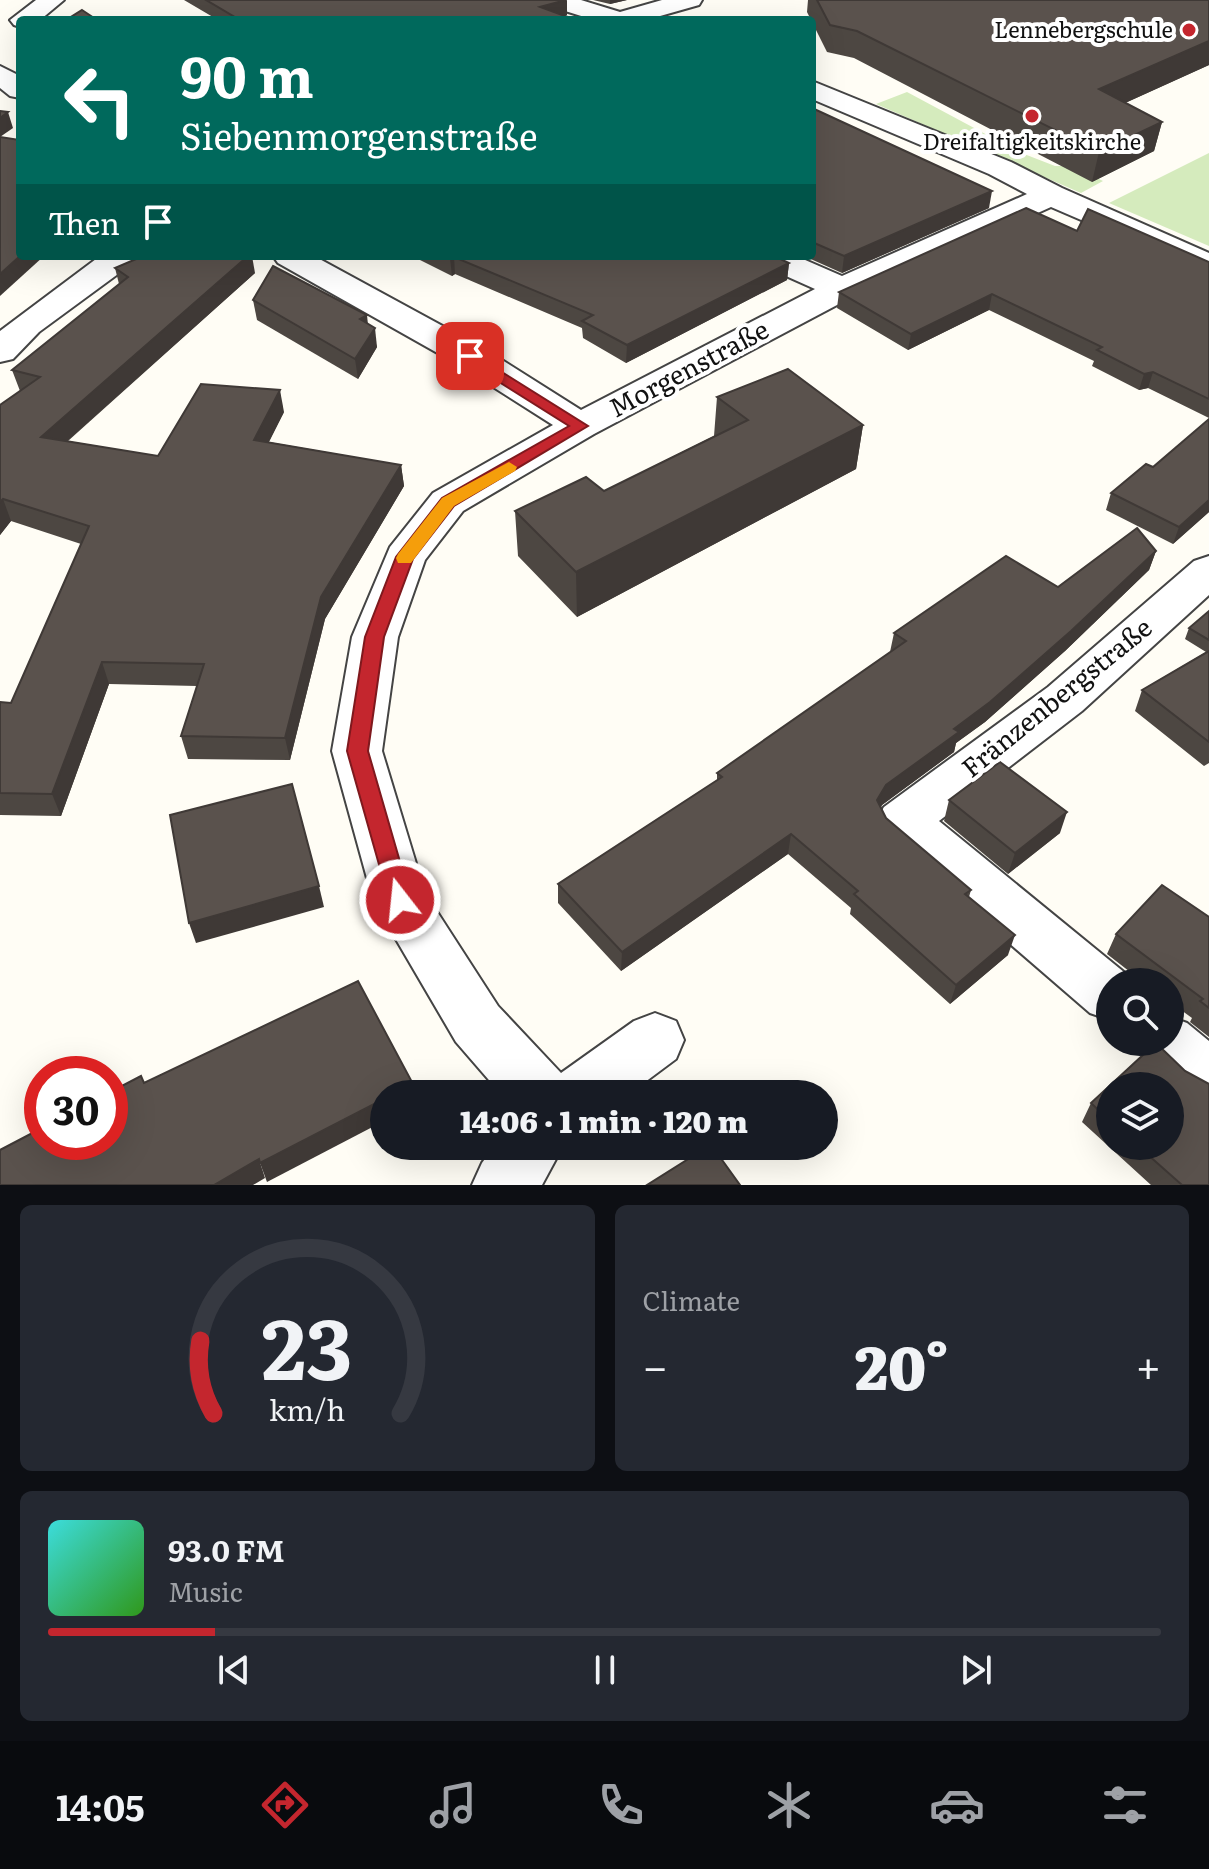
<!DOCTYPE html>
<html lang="en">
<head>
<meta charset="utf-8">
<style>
	:root { --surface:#171b24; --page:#242831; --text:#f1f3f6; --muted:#9ea1a6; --line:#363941; --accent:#c4262e }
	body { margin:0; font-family:Literata,serif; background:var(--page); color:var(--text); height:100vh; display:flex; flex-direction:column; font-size:30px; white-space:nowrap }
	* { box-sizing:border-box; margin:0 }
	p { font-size:26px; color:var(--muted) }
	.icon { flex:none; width:44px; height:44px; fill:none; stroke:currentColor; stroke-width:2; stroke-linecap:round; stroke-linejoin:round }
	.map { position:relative; height:1185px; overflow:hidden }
	.drawer { display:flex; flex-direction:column; gap:20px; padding:20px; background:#0d0f14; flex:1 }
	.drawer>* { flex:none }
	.hud { position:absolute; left:16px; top:16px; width:800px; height:244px; border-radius:8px; box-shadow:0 8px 32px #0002; background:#00695c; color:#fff; overflow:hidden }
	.controls { position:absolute; left:1096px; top:968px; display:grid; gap:16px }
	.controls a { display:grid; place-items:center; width:88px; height:88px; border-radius:50%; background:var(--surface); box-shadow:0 8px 32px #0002; font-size:40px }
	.speed { position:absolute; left:24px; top:1056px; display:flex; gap:16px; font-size:40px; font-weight:700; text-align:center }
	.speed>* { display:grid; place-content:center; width:104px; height:104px; border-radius:50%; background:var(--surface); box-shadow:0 8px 32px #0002; line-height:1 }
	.speed .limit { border:12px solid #d22; background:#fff; color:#111 }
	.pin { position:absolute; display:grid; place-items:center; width:68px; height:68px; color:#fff; margin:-34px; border-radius:16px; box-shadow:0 4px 12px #0006 }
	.me { position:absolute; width:88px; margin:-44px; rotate:344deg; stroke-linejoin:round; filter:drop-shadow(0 0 6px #0008) }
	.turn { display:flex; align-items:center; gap:28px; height:168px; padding:0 32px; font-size:36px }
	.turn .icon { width:104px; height:104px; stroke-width:2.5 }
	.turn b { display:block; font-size:56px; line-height:68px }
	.then { display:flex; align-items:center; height:76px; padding:0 32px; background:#0003; gap:16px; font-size:30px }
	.big { font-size:60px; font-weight:800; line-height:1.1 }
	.drawer .widget { flex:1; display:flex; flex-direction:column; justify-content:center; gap:12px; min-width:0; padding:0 28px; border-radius:12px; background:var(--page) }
	.drawer .dial { align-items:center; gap:0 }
	.dial svg { height:208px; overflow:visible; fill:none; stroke:var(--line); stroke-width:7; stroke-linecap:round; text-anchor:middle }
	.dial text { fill:var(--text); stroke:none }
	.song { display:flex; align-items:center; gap:24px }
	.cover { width:96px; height:96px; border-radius:12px; background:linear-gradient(135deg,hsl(180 70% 55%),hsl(110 70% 35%)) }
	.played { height:8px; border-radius:4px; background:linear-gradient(90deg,var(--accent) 15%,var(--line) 15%) }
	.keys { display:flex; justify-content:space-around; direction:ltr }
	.heat { display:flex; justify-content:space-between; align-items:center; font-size:44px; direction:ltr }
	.drawer .tiles { flex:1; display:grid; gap:20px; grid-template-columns:1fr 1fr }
	.widget:last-child { grid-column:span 2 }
	.trip { position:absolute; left:370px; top:1080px; width:468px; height:80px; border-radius:40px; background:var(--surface); box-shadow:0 8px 32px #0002; font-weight:800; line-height:80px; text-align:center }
	.tab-bar { display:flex; height:128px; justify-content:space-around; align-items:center; background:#090b0e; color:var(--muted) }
	.tab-bar .icon { width:56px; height:56px }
	.tab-bar .on { color:var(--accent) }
	.tab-bar b { font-size:36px; color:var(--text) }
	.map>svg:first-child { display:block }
	.green { fill:#d5ebbd }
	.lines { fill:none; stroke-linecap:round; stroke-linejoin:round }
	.minor-casing { stroke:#444; stroke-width:4 }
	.minor { fill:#fff; fill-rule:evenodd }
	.wall { fill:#4d4742; fill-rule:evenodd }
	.shaded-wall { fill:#3f3936 }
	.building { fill:#5a524d; stroke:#3f3936; stroke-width:2 }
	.route { fill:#c4262e; stroke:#7f191e; stroke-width:2 }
	.slow { fill:#f59e0b }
	.poi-dot { fill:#c4262e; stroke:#fff; stroke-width:3 }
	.labels { text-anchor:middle; stroke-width:8; stroke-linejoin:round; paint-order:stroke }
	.far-poi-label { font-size:22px; fill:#111; stroke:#fff; text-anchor:end }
	.street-label { font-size:26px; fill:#111; stroke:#fff }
</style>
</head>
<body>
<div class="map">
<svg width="1209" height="1185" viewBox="0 0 1209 1185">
	<rect width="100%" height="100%" fill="#fffdf5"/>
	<!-- green -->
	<g class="green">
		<path d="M907 92 1019 152 1055 166H1072L1103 181 1081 193 876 104Z"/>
		<path d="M1209 153V246L1109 203Z"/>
	</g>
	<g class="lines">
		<!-- minor casing -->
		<g class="minor-casing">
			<g id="minor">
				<path d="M36 0H64L40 20H20V27L14 25 10 20Z"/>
				<path d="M543 0H581L620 12 662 0H702L699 5 646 20H594L546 5Z"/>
				<path d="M0 66 20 76V98L10 96 0 88Z"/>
				<path d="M812 81 1011 162 1062 188 1209 253V275L1051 207 854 296 594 434 463 511 425 560 398 637 382 751 425 893 498 1006 561 1073 634 1021 655 1013 676 1021 684 1040 676 1059 629 1094H501L456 1042 373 900 332 751 352 637 390 547 433 493 553 425 457 364 278 263 273 256H314L483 348 581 410 815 289 757 263 752 256H796L842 276 1027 194 989 174 812 99Z"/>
				<path d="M100 256H138L133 263 39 332 13 359 0 362V331Z"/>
				<path d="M1209 556V595L1082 711 939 821 1130 977 1132 982H1110V1020L1090 1013 884 835 876 821 884 807 1048 687 1194 561Z"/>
				<path d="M1170 1017 1187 1023 1209 1041V1106C1179 1094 1150 1072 1137 1042H1170Z"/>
				<path d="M494 1146H563L542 1185H472L482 1163Z"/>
			</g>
		</g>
		<!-- minor -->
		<use href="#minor" class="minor"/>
	</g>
	<!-- wall -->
	<g class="wall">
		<path d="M184 0H566L567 15 564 16 576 20H218Z"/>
		<path d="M593 0H627L610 4Z"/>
		<path d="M808 0H1209V65L1125 103 1162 122 1154 151 1092 182 854 58 827 52 807 12Z"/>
		<path d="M812 108 989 208 842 273 804 256H812Z"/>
		<path d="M1077 231 1209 262V418L1148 388 1139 390 1092 366 1094 361 989 310 908 350 837 308 839 292Z"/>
		<path d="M412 256H774L789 263 787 280 626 363 583 338 582 328 455 274 452 276Z"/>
		<path d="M115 268 255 273 68 441 158 456 284 412 269 442 401 465 404 486 325 619 290 760 188 759 181 736 197 686 109 684 61 816 0 815V702L11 703 81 544 11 521 0 535V405L20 391 12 370 119 284Z"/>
		<path d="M253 300 368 323 377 347 358 379 257 320Z"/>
		<path d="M717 397 863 425 856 469 577 617 518 556 515 511 604 491 714 436Z"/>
		<path d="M1209 419V512L1173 544 1106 510 1111 493 1153 467Z"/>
		<path d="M1156 551 1149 570 1065 651 985 722 956 743 954 752 882 805 881 807 886 818 971 890 969 897 1008 955 950 1004 850 914 851 908 788 854 621 971 558 903V884L717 781V773L890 652 894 633 1058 587Z"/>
		<path d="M1209 611V763L1204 766 1135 711 1142 690 1206 652 1185 639 1189 628Z"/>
		<path d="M949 800 1060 833 1008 874 944 821Z"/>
		<path d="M1209 917V1037L1190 1022 1192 1018 1170 1002V982H1143L1107 954 1116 934Z"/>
		<path d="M1156 1043 1185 1071 1209 1084V1185H1151L1082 1122 1091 1103ZM1110 1086H1170V1146H1110Z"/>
	</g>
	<!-- shaded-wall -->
	<g class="shaded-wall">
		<path d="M567 0V15L547 20 540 7Z"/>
		<path d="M610 0H627L610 4Z"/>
		<path d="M1209 41V65L1092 118 1099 89Z"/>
		<path d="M8 112 13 128 0 137V118Z"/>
		<path d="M1162 122 1154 151 1092 182 1099 152Z"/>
		<path d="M992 191 989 208 842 273 844 256Z"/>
		<path d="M20 256H44L0 296V274Z"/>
		<path d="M248 256H252L255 273 48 458 41 437Z"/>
		<path d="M454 257 455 274 452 276 450 258Z"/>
		<path d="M789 263 787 280 626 363 627 345Z"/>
		<path d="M992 294 989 310 908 350 911 334Z"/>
		<path d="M367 315 369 335 360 319Z"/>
		<path d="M375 328 377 347 358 379 355 359Z"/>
		<path d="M1153 372 1148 388 1139 390 1144 374Z"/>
		<path d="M280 390 284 412 259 461 254 440Z"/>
		<path d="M863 425 856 469 577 617 576 572Z"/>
		<path d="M401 465 404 486 325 619 290 760 285 738 321 597Z"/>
		<path d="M3 499 11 521 0 535V502Z"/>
		<path d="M1209 500V512L1173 544 1179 527Z"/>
		<path d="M1156 551 1149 570 1065 651 985 722 956 743 954 752 882 805 873 820 877 800 886 785 954 729Z"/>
		<path d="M102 662 109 684 61 816 52 794Z"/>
		<path d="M1067 812 1060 833 1008 874 1015 853Z"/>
		<path d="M791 834 788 854 621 971 622 952Z"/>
		<path d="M319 886 324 907 196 943 189 923Z"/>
		<path d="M1015 935 1008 955 950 1004 956 985Z"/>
		<path d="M413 1084 414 1094H394Z"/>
		<path d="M384 1099V1121L267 1182 260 1163Z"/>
		<path d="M259 1159 265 1178 253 1185H214Z"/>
	</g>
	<!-- building -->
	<g class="building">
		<path d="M206 0H566L540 7 576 20H240Z"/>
		<path d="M817 0H1209V41L1099 89 1162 122 1099 152 857 31 830 25Z"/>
		<path d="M82 10 97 20H66Z"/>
		<path d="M812 108 992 191 844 256 812 242Z"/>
		<path d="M0 111 8 112 0 118Z"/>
		<path d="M0 137 20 140V256L0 274Z"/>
		<path d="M1026 208 1077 231 1088 209 1209 262V399L1153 372 1144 374 1097 350 1102 347 992 294 911 334 839 292Z"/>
		<path d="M143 256H248L41 437 158 456 201 384 280 390 254 440 401 465 321 597 285 738 181 736 204 664 102 662 52 794 0 793V702L11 703 89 526 3 499 0 502V405L40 377 12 370 128 277 115 268Z"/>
		<path d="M445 256H774L789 263 627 345 582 321 593 315 454 257 450 258Z"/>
		<path d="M273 266 367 315 360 319 375 328 355 359 253 300Z"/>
		<path d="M788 369 863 425 576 572 515 511 586 477 604 491 748 420 717 397Z"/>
		<path d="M1209 419V500L1179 527 1111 493 1146 464 1153 467Z"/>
		<path d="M1137 528 1156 551 1071 631 990 702 954 729 959 732 886 785 877 800 886 818 971 890 965 894 1015 935 956 985 854 894 858 891 791 834 622 952 558 884 722 777 717 773 906 641 894 633 1006 556 1058 587Z"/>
		<path d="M1209 611V640L1189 628Z"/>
		<path d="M1209 651V742L1142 690Z"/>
		<path d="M1000 762 1067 812 1015 853 949 800Z"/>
		<path d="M292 784 319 886 189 923 170 815Z"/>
		<path d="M1162 885 1209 917V1008L1200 1001 1203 999 1116 934Z"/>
		<path d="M358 981 413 1084 394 1094H384V1099L260 1163 259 1159 214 1185H0V1150L42 1128V1142H110V1092L141 1076 144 1083Z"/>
		<path d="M1156 1043 1185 1071 1209 1084V1185H1182L1138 1146H1170V1086H1110V1121L1091 1103Z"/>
		<path d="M709 1146H712L740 1185H647Z"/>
	</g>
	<!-- route -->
	<path class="route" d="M470 352 588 426 454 506 413 559 384 637 368 751 411 900 408 906 400 909 392 906 389 900 347 751 365 637 396 557 442 498 569 426 464 360V353Z"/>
	<!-- slow -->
	<path class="slow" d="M509 462 517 467 515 471 454 506 411 563H398L396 558 398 554 442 498Z"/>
	<!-- markers -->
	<g class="poi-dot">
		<circle cx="1189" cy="30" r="8"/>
		<circle cx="1032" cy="116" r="8"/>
	</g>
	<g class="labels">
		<!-- far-poi labels -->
		<g class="far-poi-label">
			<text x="1173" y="38">Lennebergschule</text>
			<text x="1032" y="150" text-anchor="middle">Dreifaltigkeitskirche</text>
		</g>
		<!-- street labels -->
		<g class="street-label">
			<text transform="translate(689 369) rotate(-28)" y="9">Morgenstraße</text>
			<text transform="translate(1057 698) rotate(-39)" y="9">Fränzenbergstraße</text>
		</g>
	</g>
</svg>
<div class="controls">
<a><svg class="icon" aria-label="search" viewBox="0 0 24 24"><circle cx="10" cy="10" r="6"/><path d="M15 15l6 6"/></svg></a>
<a><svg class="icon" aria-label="layers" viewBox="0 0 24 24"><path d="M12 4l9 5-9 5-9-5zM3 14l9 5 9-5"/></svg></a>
</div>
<div class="speed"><div class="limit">30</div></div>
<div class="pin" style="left:470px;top:356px;background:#d93025"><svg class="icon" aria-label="arrive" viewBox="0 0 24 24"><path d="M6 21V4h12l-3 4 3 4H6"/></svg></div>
<svg class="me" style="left:400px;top:900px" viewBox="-20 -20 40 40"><circle r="17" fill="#c4262e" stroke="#fff" stroke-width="3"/><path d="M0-11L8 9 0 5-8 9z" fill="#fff"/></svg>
<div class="trip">14:06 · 1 min · 120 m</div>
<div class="hud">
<div class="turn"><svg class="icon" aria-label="left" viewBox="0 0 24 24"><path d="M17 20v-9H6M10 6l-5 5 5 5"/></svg><div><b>90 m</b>Siebenmorgenstraße</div></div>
<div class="then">Then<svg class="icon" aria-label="arrive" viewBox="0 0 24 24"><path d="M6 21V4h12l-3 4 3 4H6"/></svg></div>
</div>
</div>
<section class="drawer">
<div class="tiles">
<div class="widget dial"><svg viewBox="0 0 100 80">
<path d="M14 69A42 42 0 1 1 86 69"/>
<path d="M14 69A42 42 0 0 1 9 41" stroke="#c4262e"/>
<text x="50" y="56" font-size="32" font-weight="700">23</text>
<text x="50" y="72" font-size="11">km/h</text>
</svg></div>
<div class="widget"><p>Climate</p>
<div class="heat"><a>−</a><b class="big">20°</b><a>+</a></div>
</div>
<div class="widget">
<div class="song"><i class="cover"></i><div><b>93.0 FM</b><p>Music</p></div></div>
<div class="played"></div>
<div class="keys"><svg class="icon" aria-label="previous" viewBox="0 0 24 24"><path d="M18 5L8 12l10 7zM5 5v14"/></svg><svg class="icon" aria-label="pause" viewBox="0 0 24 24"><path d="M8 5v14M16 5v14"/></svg><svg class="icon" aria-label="next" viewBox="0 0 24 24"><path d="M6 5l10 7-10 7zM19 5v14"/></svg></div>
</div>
</div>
</section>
<nav class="tab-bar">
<b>14:05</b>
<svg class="icon on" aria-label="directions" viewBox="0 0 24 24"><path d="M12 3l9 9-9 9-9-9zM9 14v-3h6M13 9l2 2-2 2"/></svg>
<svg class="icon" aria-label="music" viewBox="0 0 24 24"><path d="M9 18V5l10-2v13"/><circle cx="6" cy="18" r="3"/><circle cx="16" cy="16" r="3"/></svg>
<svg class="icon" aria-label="phone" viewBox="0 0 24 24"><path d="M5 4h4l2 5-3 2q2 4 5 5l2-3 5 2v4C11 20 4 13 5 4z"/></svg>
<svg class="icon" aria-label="climate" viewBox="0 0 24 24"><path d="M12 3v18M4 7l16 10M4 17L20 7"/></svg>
<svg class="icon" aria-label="car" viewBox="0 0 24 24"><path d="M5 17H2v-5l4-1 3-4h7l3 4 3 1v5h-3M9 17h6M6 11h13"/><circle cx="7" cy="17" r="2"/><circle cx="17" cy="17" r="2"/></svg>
<svg class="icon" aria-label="filters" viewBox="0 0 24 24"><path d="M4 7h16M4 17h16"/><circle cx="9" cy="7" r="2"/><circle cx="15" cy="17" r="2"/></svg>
</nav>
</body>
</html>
